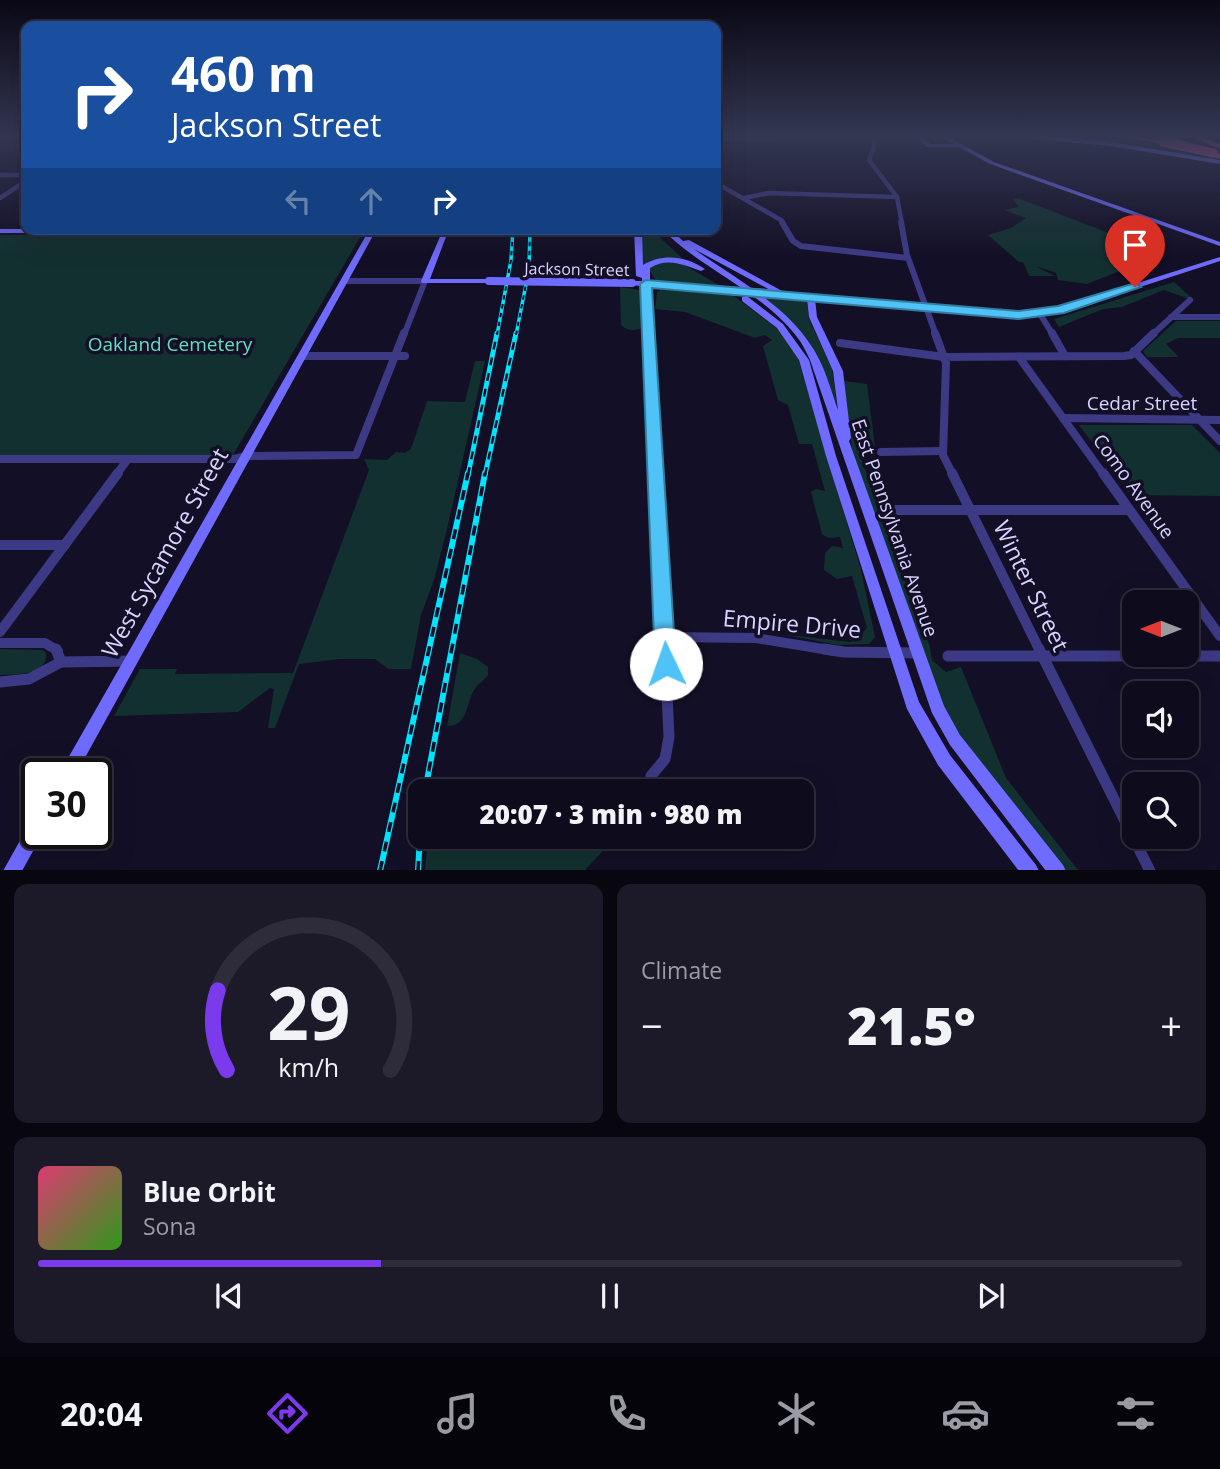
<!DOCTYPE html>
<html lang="en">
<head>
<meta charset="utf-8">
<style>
	:root { --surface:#0e0b1c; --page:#1c1929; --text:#f1f3f6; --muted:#9b9ba3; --line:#2e2b3b; --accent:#7c3aed }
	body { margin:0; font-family:"Open Sans",sans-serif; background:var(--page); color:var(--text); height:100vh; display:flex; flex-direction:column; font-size:26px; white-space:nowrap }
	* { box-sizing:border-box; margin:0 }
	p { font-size:23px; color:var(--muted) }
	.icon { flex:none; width:38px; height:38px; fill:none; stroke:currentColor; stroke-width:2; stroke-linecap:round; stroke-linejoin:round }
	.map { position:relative; height:870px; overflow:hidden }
	.side { display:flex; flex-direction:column; gap:14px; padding:14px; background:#08060f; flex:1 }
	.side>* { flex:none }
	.guide { position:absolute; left:21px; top:21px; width:700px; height:214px; border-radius:14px; box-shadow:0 7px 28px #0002,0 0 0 2px var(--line); background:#1a4fa0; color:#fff; overflow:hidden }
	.needle { width:46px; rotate:270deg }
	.controls { position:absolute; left:1122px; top:590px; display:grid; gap:14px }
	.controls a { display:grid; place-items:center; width:77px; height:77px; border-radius:14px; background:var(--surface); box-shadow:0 7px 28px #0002,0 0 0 2px var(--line); font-size:35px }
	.speed { position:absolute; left:21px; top:758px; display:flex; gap:14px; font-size:35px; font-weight:700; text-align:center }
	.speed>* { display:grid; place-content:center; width:91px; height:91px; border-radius:50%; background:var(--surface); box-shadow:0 7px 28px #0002,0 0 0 2px var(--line); line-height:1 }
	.speed .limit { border:4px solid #111; border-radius:10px; background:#fff; color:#111 }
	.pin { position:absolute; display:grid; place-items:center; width:60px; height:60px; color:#fff; margin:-72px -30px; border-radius:50% 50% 50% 0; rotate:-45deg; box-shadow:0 0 7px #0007 }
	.pin .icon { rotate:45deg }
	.me { position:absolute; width:77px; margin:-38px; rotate:357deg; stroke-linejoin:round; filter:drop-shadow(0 0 5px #0008) }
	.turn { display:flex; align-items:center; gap:24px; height:147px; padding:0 35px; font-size:32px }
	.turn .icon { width:91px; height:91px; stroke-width:2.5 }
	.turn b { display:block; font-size:49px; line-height:60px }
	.lanes { display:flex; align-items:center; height:66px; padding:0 35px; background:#0003; justify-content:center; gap:35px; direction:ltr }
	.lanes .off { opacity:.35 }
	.big { font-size:52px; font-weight:800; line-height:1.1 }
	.side .widget { flex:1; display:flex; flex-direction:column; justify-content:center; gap:10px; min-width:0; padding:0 24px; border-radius:14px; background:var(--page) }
	.side .dial { align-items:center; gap:0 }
	.dial svg { height:182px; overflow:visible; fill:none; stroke:var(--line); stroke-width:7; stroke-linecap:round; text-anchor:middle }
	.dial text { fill:var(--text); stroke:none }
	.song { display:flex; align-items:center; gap:21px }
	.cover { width:84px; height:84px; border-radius:10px; background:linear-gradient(135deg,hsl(340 70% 55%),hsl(110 70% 35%)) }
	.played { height:7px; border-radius:4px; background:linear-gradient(90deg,var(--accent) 30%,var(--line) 30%) }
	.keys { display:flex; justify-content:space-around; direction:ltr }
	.heat { display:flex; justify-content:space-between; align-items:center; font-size:38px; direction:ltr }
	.side .tiles { flex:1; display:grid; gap:14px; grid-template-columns:1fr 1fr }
	.widget:last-child { grid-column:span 2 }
	.trip { position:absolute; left:408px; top:779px; width:406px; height:70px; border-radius:14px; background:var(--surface); box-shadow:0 7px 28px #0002,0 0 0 2px var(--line); font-weight:800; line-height:70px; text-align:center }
	.dock { display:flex; height:112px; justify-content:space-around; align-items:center; background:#06040b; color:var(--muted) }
	.dock .icon { width:49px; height:49px }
	.dock .selected { color:var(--accent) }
	.dock b { font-size:32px; color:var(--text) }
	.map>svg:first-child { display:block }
	.green { fill:#12302f }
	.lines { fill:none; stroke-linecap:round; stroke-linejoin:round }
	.street-far4 { stroke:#3d3a85; stroke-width:4.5 }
	.street-far3 { stroke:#3d3a85; stroke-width:6 }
	.street-far2 { stroke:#3d3a85; stroke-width:8 }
	.street-far1 { stroke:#3d3a85; stroke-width:10 }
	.street { stroke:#3d3a85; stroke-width:11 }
	.secondary { fill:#6f6bff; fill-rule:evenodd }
	.highway { fill:#ff4fa3; fill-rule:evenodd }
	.rail-far2-casing { stroke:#00e5ff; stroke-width:3.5 }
	.rail-far1-casing { stroke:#00e5ff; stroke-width:5 }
	.rail-casing { stroke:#00e5ff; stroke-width:6 }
	.rail-far2 { stroke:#130f26; stroke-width:2; stroke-dasharray:4.5; stroke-linecap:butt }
	.rail-far1 { stroke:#130f26; stroke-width:2.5; stroke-dasharray:8; stroke-linecap:butt }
	.rail { stroke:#130f26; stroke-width:3.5; stroke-dasharray:10; stroke-linecap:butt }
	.secondary-bridge { stroke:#6f6bff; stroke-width:8 }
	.highway-bridge { stroke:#ff4fa3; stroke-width:9 }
	.route { fill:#4fc3f7; stroke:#337fa1; stroke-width:2 }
	.labels { text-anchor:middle; stroke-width:7; stroke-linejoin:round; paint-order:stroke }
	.far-street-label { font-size:16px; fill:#d9d4ff; stroke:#130f26 }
	.park-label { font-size:19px; fill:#5fe0c0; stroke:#130f26 }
	.street-label { font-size:19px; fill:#d9d4ff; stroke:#130f26 }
	.near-street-label { font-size:23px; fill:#d9d4ff; stroke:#130f26 }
</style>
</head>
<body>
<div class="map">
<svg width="1220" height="871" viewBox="0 0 1220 871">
	<rect width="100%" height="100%" fill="#130f26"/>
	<!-- green -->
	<g class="green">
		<path d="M1029 135C1098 135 1153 138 1220 158V161L1078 139Z"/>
		<path d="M1018 198 1163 254 1087 284 1058 280 1056 273 1035 266 1055 276H1029L1023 262H1019L988 235 1011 228 1026 218 1004 210 1019 207 1013 199Z"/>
		<path d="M641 229H651L683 259 661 258 643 266Z"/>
		<path d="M362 234 233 455 0 456V235Z"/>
		<path d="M671 261 684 265 719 285 656 281 649 269 652 265Z"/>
		<path d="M1174 282 1195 301 1164 290 1122 307 1103 309 1059 327 1054 319Z"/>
		<path d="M620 287 640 290 641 328C635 332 626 330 621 325Z"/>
		<path d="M660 290 733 295 780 331 797 355 861 570 875 637 869 644 838 645 781 634 850 642 857 639 867 628 852 576 837 579 824 570 825 553 832 546 843 548 840 537 828 538 822 534 811 492 816 489 825 491 812 444H799L788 405 778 400 763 346 772 340 765 335 755 338 685 312 655 309 657 292Z"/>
		<path d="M759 297 807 302 809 319 832 369 837 405 809 341 785 316Z"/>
		<path d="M1176 321H1220V338H1178L1166 344 1179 357H1147L1143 351Z"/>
		<path d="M475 361H485L448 525 434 580 421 615 411 669H388L375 659H339L299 664 275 728H268L274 689 270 688 238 712 114 716 140 669H177L175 674 293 673 369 470 364 459 387 460 396 452 405 453 411 449 427 401 465 402Z"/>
		<path d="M844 381 867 384 876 455H860L874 495 881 496C882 509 874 512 892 522L891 526 885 527 930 647 932 660 946 672 961 667 1006 778 1078 870H1066L968 748 942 704 852 450Z"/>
		<path d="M1079 425H1192L1220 453V496L1131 495Z"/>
		<path d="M0 649 43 650 46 653C48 676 16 674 0 675Z"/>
		<path d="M460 653 477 659 488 667V675C484 680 479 683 476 687 465 701 470 726 447 726Z"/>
		<path d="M497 786 621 787 624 791H496Z"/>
		<path d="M428 837V836L616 837 585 870H425Z"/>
	</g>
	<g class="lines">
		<!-- street-far4 -->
		<g class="street-far4">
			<path d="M869 135 875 143 869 160 897 197 902 224"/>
			<path d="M716 140 777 138 783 135"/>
			<path d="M716 155V159"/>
			<path d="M0 175H26"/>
			<path d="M716 183 781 220 783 224"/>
			<path d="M0 198 26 181"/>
			<path d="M744 198 769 193 897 197"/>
		</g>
		<!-- street-far3 -->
		<g class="street-far3">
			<path d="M782 222 793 241 801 246 908 258"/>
			<path d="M901 222 907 255 936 335"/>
			<path d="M344 281H425L404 335"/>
			<path d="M646 284 649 335"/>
			<path d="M1040 314 1053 335"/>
			<path d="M1171 317H1220"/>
			<path d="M1152 335 1190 300"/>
		</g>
		<!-- street-far2 -->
		<g class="street-far2">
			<path d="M649 333 656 475"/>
			<path d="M935 333 946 363 943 455 953 475"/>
			<path d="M1052 333 1065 356"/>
			<path d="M840 343 944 357 1124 356 1131 355 1154 333"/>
			<path d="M1134 351 1220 441"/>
			<path d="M303 356H405"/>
			<path d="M1019 357 1104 475"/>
			<path d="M1063 418 1220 420"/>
			<path d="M881 452 943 451"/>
			<path d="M0 459H234L246 456 356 455 404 333"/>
			<path d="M116 475 128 459"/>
		</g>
		<!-- street-far1 -->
		<g class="street-far1">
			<path d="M656 473 664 637 756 638 835 651"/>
			<path d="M952 473 1040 651"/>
			<path d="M1103 473 1220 636"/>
			<path d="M896 510H1129"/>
			<path d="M0 545H65"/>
			<path d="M0 632 118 473"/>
			<path d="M664 637 665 651"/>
			<path d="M0 643H45L58 651"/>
		</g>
		<!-- street -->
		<g class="street">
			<path d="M56 649 61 662"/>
			<path d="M824 649 844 652 916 653"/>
			<path d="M1039 649 1150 871"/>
			<path d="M948 656H1220"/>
			<path d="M0 682 29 679 61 662 131 661"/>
			<path d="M651 776 665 759 669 737 665 649"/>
		</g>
		<!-- secondary -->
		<g class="secondary">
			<path d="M915 135H921L930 144H954L938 135H945L994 162 1220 242V246L990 164 959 147H926Z"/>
			<path d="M1008 135C1079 134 1150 149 1220 160V164L1111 146 1011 137Z"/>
			<path d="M0 229H449L430 279H489L493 281 489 283H422L421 281 442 232H375L76 774H59L368 232 0 233Z"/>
			<path d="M634 229H642L643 265C662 253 687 256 705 269L701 271C683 265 668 257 650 268V282L697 286H700V290L629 285V281H642V278L636 276Z"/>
			<path d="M662 229H670L683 241 689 240 784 292 1030 312 1059 308 1220 257V261L1063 312 1030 318 815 299 817 317 843 371 851 438 849 441 944 706 960 735 1063 865 1066 871H1046L950 745 932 713 810 360C807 354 804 347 800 341 765 292 703 271 662 229ZM694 249 772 291H765V295L807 299 809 317 833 371 838 410C832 393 827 375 819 359 794 308 738 281 694 249Z"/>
			<path d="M742 297H748L783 324 809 360 836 456 919 702 950 755 1036 865 1039 871H1019L938 765 907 709 826 456 799 360 777 328 742 301Z"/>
			<path d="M37 819V833H43L22 871H3L31 821Z"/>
		</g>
		<!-- highway -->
		<g class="highway">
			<path d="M1106 135H1127L1167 142 1163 144Z"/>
			<path d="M1157 135H1168L1220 154V159Z"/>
			<path d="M1187 135H1197L1220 144V149Z"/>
		</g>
		<!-- rail-far2 casing -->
		<g class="rail-far2-casing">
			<g id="rail-far2">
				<path d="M497 335 511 260 513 229"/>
				<path d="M516 335 529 269 530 229"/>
			</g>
		</g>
		<!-- rail-far1 casing -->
		<g class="rail-far1-casing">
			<g id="rail-far1">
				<path d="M468 475 497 333"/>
				<path d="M485 475 516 333"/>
			</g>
		</g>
		<!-- rail casing -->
		<g class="rail-casing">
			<g id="rail">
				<path d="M425 791 485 473"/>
				<path d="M380 871 468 473"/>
				<path d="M418 871 420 836"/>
			</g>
		</g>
		<!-- rail-far2 -->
		<use href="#rail-far2" class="rail-far2"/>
		<!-- rail-far1 -->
		<use href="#rail-far1" class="rail-far1"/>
		<!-- rail -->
		<use href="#rail" class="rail"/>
		<!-- secondary-bridge -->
		<g class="secondary-bridge">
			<path d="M489 281 632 283"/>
			<path d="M697 288 768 293"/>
		</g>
		<!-- highway-bridge -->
		<path class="highway-bridge" d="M1163 142 1214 153"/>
	</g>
	<!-- sky -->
	<linearGradient id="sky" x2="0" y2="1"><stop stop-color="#0a0815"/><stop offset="0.53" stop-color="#333752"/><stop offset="1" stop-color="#333752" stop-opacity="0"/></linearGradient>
	<rect width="1220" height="257" fill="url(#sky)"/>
	<!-- route -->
	<path class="route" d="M646 280 1019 311 1058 306 1135 283 1141 287 1064 313 1019 319 652 288 676 664 673 671 666 674 658 671 655 664 640 284Z"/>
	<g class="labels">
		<!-- far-street labels -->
		<g class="far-street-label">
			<text transform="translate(577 269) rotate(1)" y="6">Jackson Street</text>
		</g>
		<!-- park labels -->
		<g class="park-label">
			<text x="170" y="351">Oakland Cemetery</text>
		</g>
		<!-- street labels -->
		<g class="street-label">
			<text x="1142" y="410">Cedar Street</text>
			<text transform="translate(1134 486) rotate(54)" y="7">Como Avenue</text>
			<text transform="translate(895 528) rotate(71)" y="7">East Pennsylvania Avenue</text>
		</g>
		<!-- near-street labels -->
		<g class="near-street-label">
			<text transform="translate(165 553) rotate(-61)" y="8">West Sycamore Street</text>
			<text transform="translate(1031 586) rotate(64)" y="8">Winter Street</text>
			<text transform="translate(792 624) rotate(5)" y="8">Empire Drive</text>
		</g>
	</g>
</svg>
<div class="controls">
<a><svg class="needle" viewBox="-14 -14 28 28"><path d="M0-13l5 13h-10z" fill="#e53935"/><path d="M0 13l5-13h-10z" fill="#9b9ba3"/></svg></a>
<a><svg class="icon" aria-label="sound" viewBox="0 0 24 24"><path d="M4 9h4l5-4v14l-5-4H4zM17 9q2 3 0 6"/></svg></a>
<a><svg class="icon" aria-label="search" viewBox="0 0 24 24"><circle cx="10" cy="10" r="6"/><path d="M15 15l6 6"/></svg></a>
</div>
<div class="speed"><div class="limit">30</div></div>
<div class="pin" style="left:1135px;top:287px;background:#d93025"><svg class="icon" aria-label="arrive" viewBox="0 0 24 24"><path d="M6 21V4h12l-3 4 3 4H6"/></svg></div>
<svg class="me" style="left:666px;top:664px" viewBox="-20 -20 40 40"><circle r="19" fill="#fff"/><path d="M0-13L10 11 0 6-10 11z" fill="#4fc3f7"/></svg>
<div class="trip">20:07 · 3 min · 980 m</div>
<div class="guide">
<div class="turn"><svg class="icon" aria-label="right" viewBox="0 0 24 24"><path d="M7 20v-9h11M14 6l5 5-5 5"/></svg><div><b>460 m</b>Jackson Street</div></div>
<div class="lanes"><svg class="icon off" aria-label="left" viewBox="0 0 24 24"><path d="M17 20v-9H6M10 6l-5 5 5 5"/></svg><svg class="icon off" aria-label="ahead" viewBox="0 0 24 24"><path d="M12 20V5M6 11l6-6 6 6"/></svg><svg class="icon" aria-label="right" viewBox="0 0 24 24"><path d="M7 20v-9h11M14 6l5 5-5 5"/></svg></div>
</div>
</div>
<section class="side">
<div class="tiles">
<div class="widget dial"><svg viewBox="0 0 100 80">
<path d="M14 69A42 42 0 1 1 86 69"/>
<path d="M14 69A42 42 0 0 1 10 34" stroke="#7c3aed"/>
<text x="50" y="56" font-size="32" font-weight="700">29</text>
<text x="50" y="72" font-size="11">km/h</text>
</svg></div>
<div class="widget"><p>Climate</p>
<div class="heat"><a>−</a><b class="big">21.5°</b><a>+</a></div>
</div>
<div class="widget">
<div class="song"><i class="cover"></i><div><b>Blue Orbit</b><p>Sona</p></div></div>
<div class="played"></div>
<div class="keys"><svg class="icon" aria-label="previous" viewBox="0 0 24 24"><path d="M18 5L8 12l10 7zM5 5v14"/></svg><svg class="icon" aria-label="pause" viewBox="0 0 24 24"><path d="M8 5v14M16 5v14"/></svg><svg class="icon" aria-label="next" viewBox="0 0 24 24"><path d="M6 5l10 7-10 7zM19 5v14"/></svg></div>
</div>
</div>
</section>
<nav class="dock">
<b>20:04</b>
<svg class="icon selected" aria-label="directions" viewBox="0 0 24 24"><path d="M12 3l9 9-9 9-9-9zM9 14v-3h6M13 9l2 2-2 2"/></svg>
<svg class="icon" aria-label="music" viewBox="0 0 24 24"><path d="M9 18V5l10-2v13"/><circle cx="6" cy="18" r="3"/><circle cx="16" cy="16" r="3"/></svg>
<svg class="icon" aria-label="phone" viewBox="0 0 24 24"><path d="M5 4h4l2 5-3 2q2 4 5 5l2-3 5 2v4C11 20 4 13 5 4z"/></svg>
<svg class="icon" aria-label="climate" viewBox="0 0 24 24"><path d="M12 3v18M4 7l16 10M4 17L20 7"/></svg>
<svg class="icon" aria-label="car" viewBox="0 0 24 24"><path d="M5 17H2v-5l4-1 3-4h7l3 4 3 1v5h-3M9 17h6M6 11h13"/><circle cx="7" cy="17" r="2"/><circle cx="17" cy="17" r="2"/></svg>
<svg class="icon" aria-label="filters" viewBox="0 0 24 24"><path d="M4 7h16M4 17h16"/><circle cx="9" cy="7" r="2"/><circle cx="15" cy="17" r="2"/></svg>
</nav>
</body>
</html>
